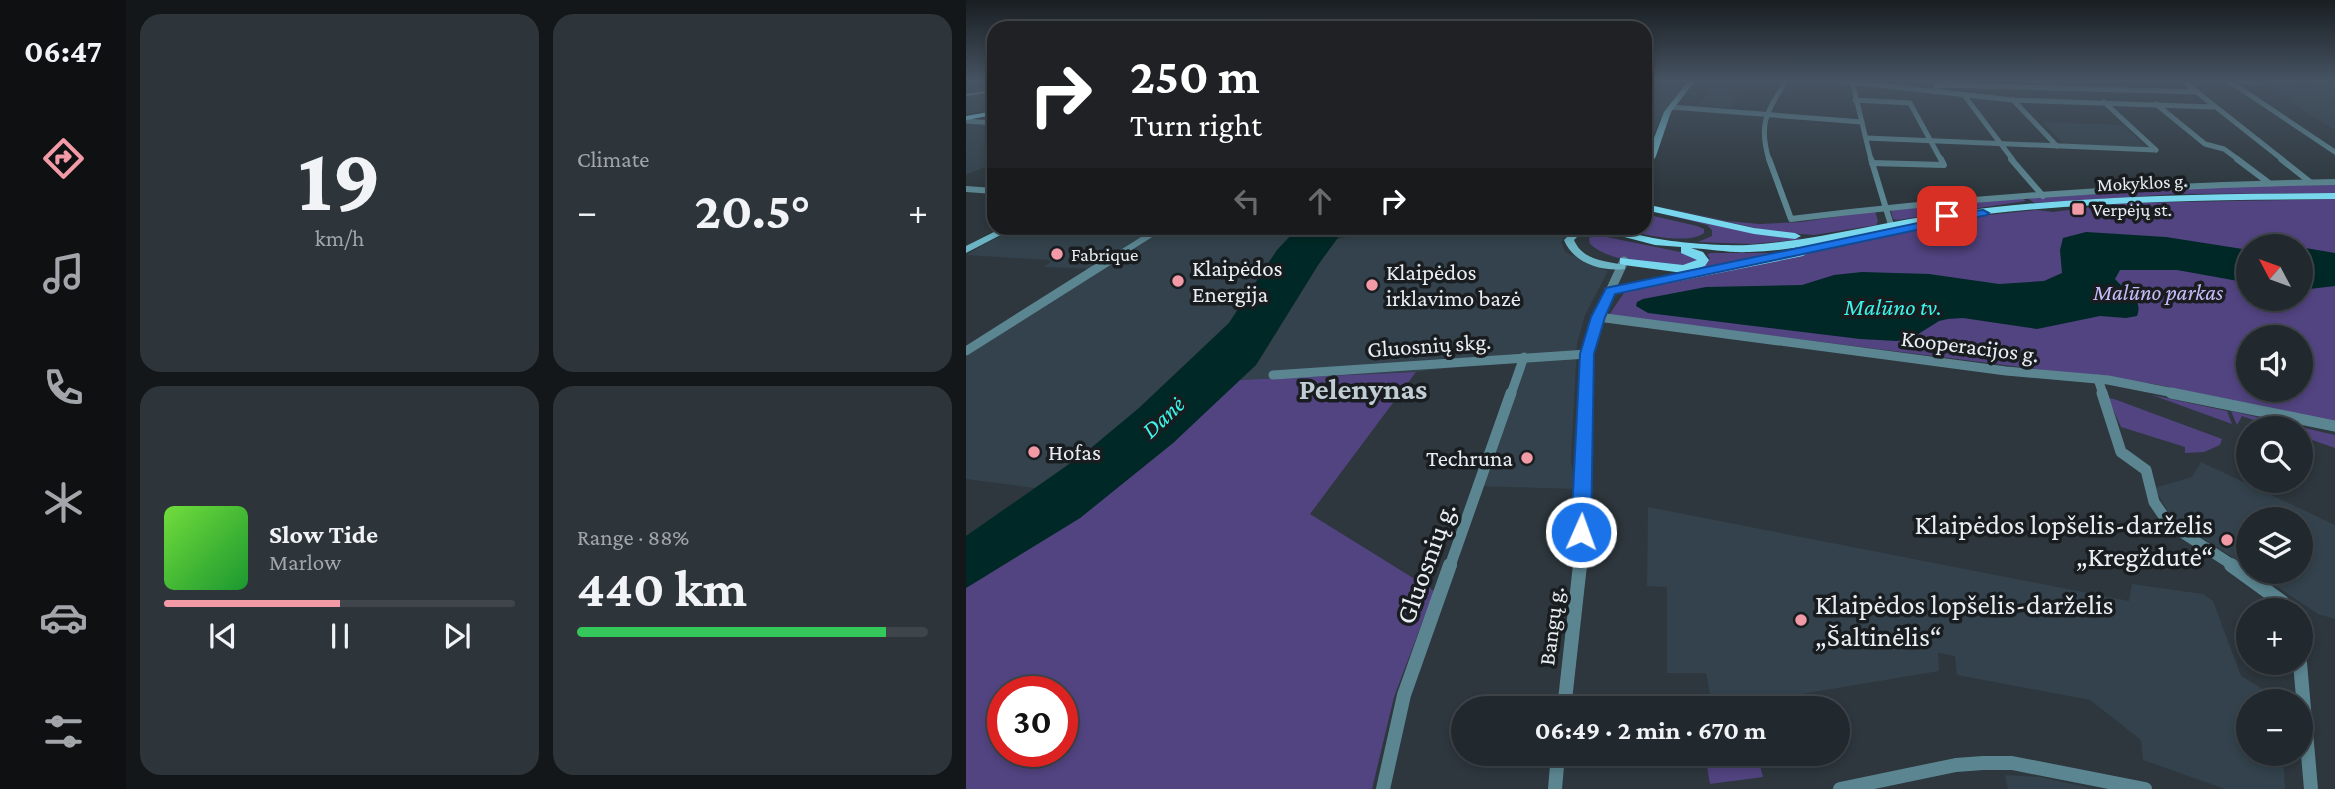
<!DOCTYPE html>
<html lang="en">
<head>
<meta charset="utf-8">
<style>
	:root { --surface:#22292e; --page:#2e353a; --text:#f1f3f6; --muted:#a2a6aa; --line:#3f454a; --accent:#f39aa7 }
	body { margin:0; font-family:"Crimson Pro",serif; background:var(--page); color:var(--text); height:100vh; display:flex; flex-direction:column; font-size:26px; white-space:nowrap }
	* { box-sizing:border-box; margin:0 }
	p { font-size:23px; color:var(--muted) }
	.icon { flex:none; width:38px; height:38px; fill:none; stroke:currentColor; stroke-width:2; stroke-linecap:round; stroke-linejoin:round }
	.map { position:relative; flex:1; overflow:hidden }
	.details { display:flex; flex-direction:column; gap:14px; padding:14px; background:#131719; width:840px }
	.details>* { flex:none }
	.hud { position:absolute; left:21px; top:21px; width:665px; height:214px; border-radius:21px; box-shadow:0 4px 10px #0003,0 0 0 2px var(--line); background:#202124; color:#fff; overflow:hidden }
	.needle { width:46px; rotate:311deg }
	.fabs { position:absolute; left:1270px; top:234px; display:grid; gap:14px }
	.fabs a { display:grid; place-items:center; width:77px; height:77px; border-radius:50%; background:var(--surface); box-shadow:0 4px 10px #0003,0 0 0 2px var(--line); font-size:35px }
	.speed { position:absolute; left:21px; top:676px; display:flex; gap:14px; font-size:35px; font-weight:700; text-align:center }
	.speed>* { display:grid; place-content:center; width:91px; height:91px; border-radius:50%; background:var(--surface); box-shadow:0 4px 10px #0003,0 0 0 2px var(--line); line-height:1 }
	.speed .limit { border:10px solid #d22; background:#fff; color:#111 }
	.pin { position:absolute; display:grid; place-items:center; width:60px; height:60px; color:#fff; margin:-30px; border-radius:14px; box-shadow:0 4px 10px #0006 }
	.me { position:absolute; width:77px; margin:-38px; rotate:2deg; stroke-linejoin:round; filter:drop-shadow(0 0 5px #0008) }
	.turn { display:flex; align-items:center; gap:24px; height:147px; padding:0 28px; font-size:32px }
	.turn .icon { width:91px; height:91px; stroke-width:2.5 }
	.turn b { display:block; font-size:49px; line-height:60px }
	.lanes { display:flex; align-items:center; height:66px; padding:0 28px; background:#0003; justify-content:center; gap:35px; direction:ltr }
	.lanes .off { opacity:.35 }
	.big { font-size:52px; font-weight:700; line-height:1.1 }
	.details .widget { flex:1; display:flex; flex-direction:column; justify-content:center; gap:10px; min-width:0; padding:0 24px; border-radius:21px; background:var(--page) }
	.details .dial { align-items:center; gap:0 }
	.dial b { font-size:91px; line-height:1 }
	.song { display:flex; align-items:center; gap:21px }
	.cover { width:84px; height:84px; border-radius:10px; background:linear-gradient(135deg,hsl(100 70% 55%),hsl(130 70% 35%)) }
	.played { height:7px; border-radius:4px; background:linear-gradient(90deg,var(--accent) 50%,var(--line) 50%) }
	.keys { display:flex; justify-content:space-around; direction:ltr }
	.heat { display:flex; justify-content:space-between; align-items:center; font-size:38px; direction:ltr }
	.charge { height:10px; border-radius:5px; background:linear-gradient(90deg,#34c759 88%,var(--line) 0) }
	.details .tiles { flex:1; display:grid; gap:14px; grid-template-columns:repeat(2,1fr) }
	.trip { position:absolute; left:485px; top:696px; width:399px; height:70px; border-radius:35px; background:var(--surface); box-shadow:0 4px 10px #0003,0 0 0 2px var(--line); font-weight:700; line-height:70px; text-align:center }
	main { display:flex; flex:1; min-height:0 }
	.dock { display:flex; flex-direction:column; width:126px; justify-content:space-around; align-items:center; background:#0e1012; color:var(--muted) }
	.dock .icon { width:49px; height:49px }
	.dock .on { color:var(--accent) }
	.dock b { font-size:32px; color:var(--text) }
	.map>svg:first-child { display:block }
	.built { fill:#33424c }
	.green { fill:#524481; fill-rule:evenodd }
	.water { fill:#002826 }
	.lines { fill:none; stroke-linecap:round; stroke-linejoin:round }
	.minor-far4 { stroke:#5b8691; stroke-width:5 }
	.minor-far3 { stroke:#5b8691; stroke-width:6 }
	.minor-far2 { stroke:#5b8691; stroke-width:9 }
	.minor-far1 { stroke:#5b8691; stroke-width:11 }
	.minor { stroke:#5b8691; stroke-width:14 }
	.secondary { fill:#6cb4c4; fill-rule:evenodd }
	.primary { fill:#78d7ed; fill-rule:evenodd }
	.rail { stroke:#8a9298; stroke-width:2 }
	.route { fill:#1a73e8; stroke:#114b97; stroke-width:2 }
	.poi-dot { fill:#f39aa7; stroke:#191d20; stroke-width:2.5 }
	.labels { text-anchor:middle; stroke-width:7; stroke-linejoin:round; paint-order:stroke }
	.far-street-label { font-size:19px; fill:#e8eef3; stroke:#191d20 }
	.far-poi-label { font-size:19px; fill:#e8eef3; stroke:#191d20; text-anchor:start }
	.poi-label { font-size:23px; fill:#e8eef3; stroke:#191d20; text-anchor:start }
	.park-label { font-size:23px; font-style:italic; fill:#c6bcf9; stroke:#191d20 }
	.street-label { font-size:23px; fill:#e8eef3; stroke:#191d20 }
	.water-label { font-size:24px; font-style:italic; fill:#3cf5e9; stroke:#191d20 }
	.near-poi-label { font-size:28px; fill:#e8eef3; stroke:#191d20; text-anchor:end }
	.near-street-label { font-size:28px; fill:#e8eef3; stroke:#191d20 }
	.district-label { font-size:30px; font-weight:bold; fill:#c1cdd5; stroke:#191d20 }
</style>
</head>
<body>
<main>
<nav class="dock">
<b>06:47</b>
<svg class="icon on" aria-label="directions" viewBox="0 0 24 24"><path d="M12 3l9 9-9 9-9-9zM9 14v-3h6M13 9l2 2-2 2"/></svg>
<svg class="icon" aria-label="music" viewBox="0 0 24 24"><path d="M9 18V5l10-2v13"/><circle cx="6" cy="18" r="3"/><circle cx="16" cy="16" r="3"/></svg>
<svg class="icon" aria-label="phone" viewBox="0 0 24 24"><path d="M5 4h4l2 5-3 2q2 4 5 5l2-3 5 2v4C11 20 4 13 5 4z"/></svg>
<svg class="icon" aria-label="climate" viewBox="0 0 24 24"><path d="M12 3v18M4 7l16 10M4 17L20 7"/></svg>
<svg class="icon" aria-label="car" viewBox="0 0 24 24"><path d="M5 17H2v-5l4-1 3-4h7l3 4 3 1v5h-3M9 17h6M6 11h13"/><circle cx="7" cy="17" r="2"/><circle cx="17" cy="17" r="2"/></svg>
<svg class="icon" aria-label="filters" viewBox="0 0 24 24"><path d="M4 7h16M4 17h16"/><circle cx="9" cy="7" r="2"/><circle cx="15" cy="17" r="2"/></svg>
</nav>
<section class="details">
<div class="tiles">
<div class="widget dial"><b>19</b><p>km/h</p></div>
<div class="widget"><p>Climate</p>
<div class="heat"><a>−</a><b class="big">20.5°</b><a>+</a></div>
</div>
<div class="widget">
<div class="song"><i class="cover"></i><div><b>Slow Tide</b><p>Marlow</p></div></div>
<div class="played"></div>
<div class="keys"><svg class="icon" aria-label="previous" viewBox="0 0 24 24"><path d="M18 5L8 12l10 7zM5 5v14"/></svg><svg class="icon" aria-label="pause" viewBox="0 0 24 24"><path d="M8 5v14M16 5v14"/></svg><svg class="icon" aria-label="next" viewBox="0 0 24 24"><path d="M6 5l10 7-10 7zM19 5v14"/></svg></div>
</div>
<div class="widget"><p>Range · 88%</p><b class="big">440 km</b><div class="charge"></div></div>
</div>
</section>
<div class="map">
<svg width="1369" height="789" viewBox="0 0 1369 789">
	<rect width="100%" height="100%" fill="#2d373d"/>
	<!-- built -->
	<g class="built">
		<path d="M0 81H28V109L0 114Z"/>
		<path d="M683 81H723L711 93 693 121 683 147 679 151V83Z"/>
		<path d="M1293 81H1328L1353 97 1331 81H1369V130Z"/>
		<path d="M750 83 774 85 766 96 771 98 765 108 733 104Z"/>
		<path d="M1077 122 1157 125 1181 147 1097 144Z"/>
		<path d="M0 123 28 126V163L0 175Z"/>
		<path d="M48 228H192L128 269 77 267 85 262 83 260 0 255Z"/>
		<path d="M200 228H332L311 250 263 323 173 408 119 453 69 488 0 479V356Z"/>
		<path d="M414 228H608L595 242 599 252 642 271 619 315 611 344 605 461 610 489 506 486 552 360 450 372 273 380 290 365 368 240Z"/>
		<path d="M1235 462 1369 525V619L1352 614 1289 572H1335V520H1283V568L1206 518 1188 488 1226 477Z"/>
		<path d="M682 507 1163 601 1166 584 1237 594 1247 601 1275 676 1314 699V702H1283V754H1317L1319 789H1259L1177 760 1175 740 1124 700 991 675 989 656 972 653 973 671 747 709 740 673H701V587L681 586Z"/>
		<path d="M1039 775 1074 777 1128 789H1042Z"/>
	</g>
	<!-- green -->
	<g class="green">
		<path d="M1311 184H1369V193L1210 194 1069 203 1061 198Z"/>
		<path d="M1056 198 1060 201 931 220 927 219 925 211 929 208Z"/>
		<path d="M1369 199V422L1188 384 643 315 660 290 1022 215 1071 210 1087 212 1158 203ZM1283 247H1335V299H1283ZM1283 338H1335V390H1283Z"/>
		<path d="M679 203 761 221 794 224 835 222 909 211 912 221 910 225 848 235 807 232Z"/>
		<path d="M679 209 786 233 838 239 786 244 732 242 746 236V230L741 225Z"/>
		<path d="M679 214 731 226 738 229V233C722 246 670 233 651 228H679Z"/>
		<path d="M626 234 724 254 734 259 727 265C697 266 646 264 624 244L623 239Z"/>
		<path d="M744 253H817L721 272 740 264 744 258 741 255Z"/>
		<path d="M450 372 344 514 468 591 428 697 406 789H0V588L114 518 207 443 273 380ZM37 691H96V751H37Z"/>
		<path d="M1186 395 1261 411 1266 424Z"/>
		<path d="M1142 398 1148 399 1256 439 1254 445 1238 452 1219 453V447L1155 427Z"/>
		<path d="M1265 411 1369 435V448L1335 436V429H1314L1276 416 1271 425Z"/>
		<path d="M739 754H791L797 777 744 784Z"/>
	</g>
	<!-- water -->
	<g class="water">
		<path d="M332 228H379L352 265 290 365 207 443 114 518 0 588V536L119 453 173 408 263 323 311 250Z"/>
		<path d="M1120 232 1200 237 1283 250V283L1211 270H1154L1149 279C1159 291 1178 298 1171 316L1160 318 1134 316 1071 329 997 318 982 319 973 321 946 338 931 341 894 339 682 313 670 306 671 302 677 299 740 287 836 285 868 275 896 272 963 274 1033 284 1078 281 1096 273 1094 250 1097 238Z"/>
		<path d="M1328 246 1369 253V286L1335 290V247H1320Z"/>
	</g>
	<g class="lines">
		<!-- minor-far4 -->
		<g class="minor-far4">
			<path d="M874 81 1047 100 1247 107"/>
			<path d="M886 81 905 160"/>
			<path d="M1217 81 1317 160"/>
			<path d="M1263 81 1369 152"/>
			<path d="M1273 81 1292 82"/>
			<path d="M969 92 971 86 978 85 1232 92"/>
			<path d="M998 95 1047 160"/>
			<path d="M889 100 944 103 975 160"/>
			<path d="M1047 100 1091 146"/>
			<path d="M1138 102 1190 150"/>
			<path d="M1190 104 1239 144 1258 149 1273 160"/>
			<path d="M705 107 896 122"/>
			<path d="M0 121 28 123"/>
			<path d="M900 138 1190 150"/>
			<path d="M803 160C792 123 801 112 820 81"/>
		</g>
		<!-- minor-far3 -->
		<g class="minor-far3">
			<path d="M803 159 825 219C1005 197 1188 185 1369 182"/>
			<path d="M905 159 925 225"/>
			<path d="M1045 159 1077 196"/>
			<path d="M1271 159 1303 183"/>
			<path d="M1315 159 1344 182"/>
			<path d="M906 163 978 165 975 159"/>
			<path d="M0 189 28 191"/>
			<path d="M141 262 195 228"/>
		</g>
		<!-- minor-far2 -->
		<g class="minor-far2">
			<path d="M632 317 1040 371 1142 380 1213 394"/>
			<path d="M0 351 144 260"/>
			<path d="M307 375 621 354"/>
			<path d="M1132 379 1137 394"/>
			<path d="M545 394 558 357"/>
			<path d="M620 394 621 354 632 317 658 261"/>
		</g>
		<!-- minor-far1 -->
		<g class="minor-far1">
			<path d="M1136 393 1155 452 1180 470 1188 502 1203 524 1268 566"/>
			<path d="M1205 393 1369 426"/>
			<path d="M484 566 545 393"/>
			<path d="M614 566 620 393"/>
		</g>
		<!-- minor -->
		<g class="minor">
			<path d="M1265 565 1316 602 1322 611"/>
			<path d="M1334 663 1345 789"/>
			<path d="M598 709 614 565"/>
			<path d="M417 789 438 695 484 565"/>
			<path d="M589 789 592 754"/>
			<path d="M874 789 990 765 1017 763H1046L1179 789"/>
		</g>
		<!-- secondary -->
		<g class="secondary">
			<path d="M722 81H729L705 112 690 156 682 170 679 171V161L698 112Z"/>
			<path d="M36 228H48L0 253V246Z"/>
			<path d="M610 228H620L608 240C617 261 640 261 659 265V269C636 272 607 263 598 240Z"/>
		</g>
		<!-- primary -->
		<g class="primary">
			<path d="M28 111V115L0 120V116Z"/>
			<path d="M1369 193V199C1240 200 1110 201 982 219 916 228 849 250 783 252 764 253 744 249 725 248L737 252 743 260 739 266 724 271 837 248 843 252 837 256 644 295 638 291 639 288 717 273 658 265 654 264V258L717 265 731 260 715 253V247L689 245 624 228C646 226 666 234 687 238 712 243 757 246 782 245 850 241 915 222 982 213 1110 195 1240 194 1369 193Z"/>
			<path d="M679 204 788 228 829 233 835 236 829 239 788 234 679 210Z"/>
		</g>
		<!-- rail -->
		<path class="rail" d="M0 95 28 91"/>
	</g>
	<!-- sky -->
	<linearGradient id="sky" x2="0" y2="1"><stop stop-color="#191e22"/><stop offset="0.42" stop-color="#465362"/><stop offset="1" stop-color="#465362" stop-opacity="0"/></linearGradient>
	<rect width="1369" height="192" fill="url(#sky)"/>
	<!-- route -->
	<path class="route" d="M1017 210 1023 213 1021 215 649 294 639 317 628 354 625 532 622 537 615 539 608 537 605 532 614 354 625 317 640 288 976 218 977 214 981 213Z"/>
	<!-- markers -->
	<g class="poi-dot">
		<rect x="1105" y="202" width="14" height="14" rx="3.5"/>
		<circle cx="91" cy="254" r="7"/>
		<circle cx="212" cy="281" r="7"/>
		<circle cx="406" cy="285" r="7"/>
		<circle cx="68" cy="452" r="7"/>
		<circle cx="561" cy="458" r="7"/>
		<circle cx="1261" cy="540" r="7"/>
		<circle cx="835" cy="620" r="7"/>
	</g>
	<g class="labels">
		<!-- far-street labels -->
		<g class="far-street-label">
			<text transform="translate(1176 182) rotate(-3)" y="7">Mokyklos g.</text>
		</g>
		<!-- far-poi labels -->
		<g class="far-poi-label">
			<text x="1126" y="216">Verpėjų st.</text>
			<text x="105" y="261">Fabrique</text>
		</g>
		<!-- poi labels -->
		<g class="poi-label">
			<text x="226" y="276">Klaipėdos<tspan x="226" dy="26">Energija</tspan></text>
			<text x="420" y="280">Klaipėdos<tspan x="420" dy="26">irklavimo bazė</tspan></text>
			<text x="82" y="460">Hofas</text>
			<text x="547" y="466" text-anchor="end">Techruna</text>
		</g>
		<!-- park labels -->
		<g class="park-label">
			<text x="1192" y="300">Malūno parkas</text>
		</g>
		<!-- street labels -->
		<g class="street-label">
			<text transform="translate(463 345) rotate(-4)" y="8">Gluosnių skg.</text>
			<text transform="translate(1004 346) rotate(7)" y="8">Kooperacijos g.</text>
			<text transform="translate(585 626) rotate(-83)" y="8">Bangų g.</text>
		</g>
		<!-- water labels -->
		<g class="water-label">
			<text x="927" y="315">Malūno tv.</text>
			<text transform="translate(197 417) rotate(-43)" y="8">Danė</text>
		</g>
		<!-- near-poi labels -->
		<g class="near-poi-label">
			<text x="1247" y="534">Klaipėdos lopšelis-darželis<tspan x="1247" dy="32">„Kregždutė“</tspan></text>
			<text x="849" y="614" text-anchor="start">Klaipėdos lopšelis-darželis<tspan x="849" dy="32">„Šaltinėlis“</tspan></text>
		</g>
		<!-- near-street labels -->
		<g class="near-street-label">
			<text transform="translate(459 563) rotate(-70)" y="10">Gluosnių g.</text>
		</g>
		<!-- district labels -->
		<g class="district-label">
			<text x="397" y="399">Pelenynas</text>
		</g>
	</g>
</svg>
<div class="fabs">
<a><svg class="needle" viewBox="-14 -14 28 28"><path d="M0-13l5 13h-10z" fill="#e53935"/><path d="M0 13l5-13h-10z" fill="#a2a6aa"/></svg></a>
<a><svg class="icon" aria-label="sound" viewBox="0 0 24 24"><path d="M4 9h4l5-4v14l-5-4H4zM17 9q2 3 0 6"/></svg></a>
<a><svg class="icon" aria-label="search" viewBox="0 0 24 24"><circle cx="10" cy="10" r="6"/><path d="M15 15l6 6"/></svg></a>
<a><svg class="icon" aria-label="layers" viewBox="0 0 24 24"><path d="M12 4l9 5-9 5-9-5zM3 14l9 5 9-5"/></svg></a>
<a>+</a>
<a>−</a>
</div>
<div class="speed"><div class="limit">30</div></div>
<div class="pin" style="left:981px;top:216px;background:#d93025"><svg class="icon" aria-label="arrive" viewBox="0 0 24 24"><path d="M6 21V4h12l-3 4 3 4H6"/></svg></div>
<svg class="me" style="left:615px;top:532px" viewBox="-20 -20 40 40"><circle r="17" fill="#1a73e8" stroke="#fff" stroke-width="3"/><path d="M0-11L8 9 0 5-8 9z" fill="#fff"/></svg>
<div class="trip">06:49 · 2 min · 670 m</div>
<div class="hud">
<div class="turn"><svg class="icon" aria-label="right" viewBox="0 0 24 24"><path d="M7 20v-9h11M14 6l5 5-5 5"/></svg><div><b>250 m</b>Turn right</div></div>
<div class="lanes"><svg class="icon off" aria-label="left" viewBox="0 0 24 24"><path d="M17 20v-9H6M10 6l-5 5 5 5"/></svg><svg class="icon off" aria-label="ahead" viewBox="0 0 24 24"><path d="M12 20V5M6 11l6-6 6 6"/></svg><svg class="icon" aria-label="right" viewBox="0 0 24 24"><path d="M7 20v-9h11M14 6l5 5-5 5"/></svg></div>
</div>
</div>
</main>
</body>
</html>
